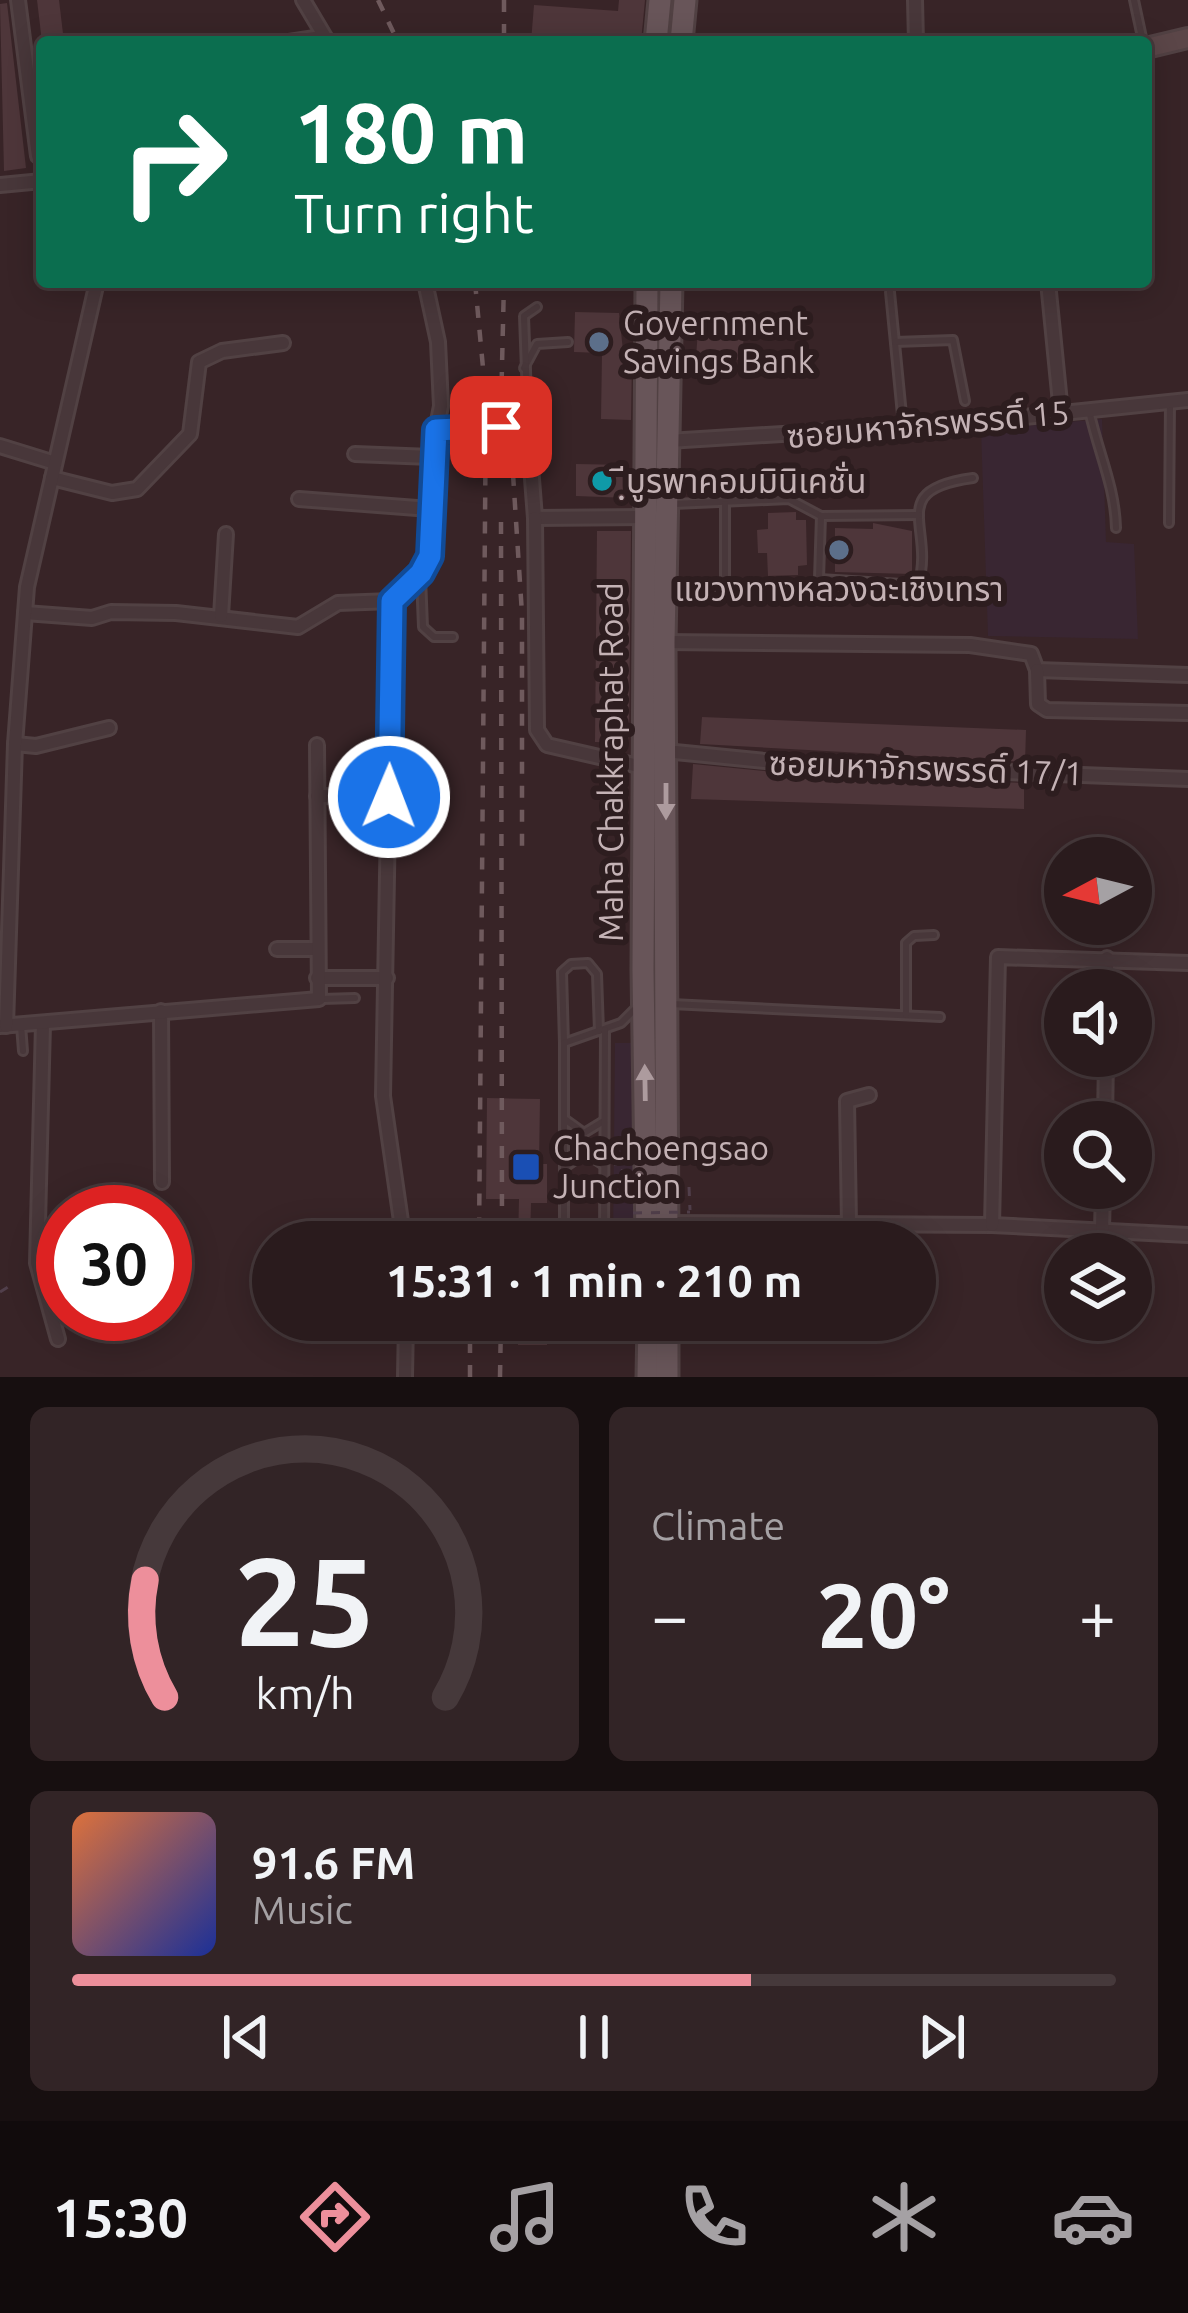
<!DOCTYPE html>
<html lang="en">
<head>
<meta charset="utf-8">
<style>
	:root { --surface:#2a1b1d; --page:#322426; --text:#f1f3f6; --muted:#a5a1a4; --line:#46393b; --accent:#ed8f9b }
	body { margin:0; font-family:Ubuntu,"Noto Sans Thai",sans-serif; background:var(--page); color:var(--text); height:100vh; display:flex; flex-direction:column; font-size:45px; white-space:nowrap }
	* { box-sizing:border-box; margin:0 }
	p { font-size:39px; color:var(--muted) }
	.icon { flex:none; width:66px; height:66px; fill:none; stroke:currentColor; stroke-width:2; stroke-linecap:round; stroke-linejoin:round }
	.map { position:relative; height:1377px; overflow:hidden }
	.side { display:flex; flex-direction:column; gap:30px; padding:30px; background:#170f10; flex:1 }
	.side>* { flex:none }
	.top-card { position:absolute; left:36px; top:36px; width:1116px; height:252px; border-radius:12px; box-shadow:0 6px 30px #0003,0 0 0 3px var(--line); background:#0b6e4f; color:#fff; overflow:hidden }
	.needle { width:78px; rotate:263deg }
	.controls { position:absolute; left:1044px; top:837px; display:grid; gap:24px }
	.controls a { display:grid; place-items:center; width:108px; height:108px; border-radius:50%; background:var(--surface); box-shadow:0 6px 30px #0003,0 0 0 3px var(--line); font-size:60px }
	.speed { position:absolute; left:36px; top:1185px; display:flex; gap:24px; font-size:60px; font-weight:700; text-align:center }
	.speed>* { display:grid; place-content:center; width:156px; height:156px; border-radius:50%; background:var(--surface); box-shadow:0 6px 30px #0003,0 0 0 3px var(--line); line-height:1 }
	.speed .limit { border:18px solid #d22; background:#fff; color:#111 }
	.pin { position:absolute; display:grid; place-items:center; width:102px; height:102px; color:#fff; margin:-51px; border-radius:24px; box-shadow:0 6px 18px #0006 }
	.me { position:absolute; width:132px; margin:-66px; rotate:1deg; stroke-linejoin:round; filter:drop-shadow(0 0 9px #0008) }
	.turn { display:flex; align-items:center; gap:42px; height:252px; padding:0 60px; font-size:54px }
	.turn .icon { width:156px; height:156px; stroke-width:2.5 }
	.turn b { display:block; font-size:84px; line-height:102px }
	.big { font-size:90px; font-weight:700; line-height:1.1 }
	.side .widget { flex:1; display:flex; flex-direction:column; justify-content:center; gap:18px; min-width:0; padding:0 42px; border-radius:18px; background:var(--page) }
	.side .dial { align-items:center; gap:0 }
	.dial svg { height:312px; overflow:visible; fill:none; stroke:var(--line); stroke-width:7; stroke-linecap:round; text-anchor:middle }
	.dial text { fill:var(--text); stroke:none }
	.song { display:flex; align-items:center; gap:36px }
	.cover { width:144px; height:144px; border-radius:18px; background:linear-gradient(135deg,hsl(20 70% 55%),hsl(230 70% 35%)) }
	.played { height:12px; border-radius:6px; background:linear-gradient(90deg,var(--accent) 65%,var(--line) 65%) }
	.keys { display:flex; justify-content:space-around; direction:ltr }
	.heat { display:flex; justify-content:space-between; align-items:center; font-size:66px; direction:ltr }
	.side .tiles { flex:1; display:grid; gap:30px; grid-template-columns:1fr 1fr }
	.widget:last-child { grid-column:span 2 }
	.trip { position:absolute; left:252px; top:1221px; width:684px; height:120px; border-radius:60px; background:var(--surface); box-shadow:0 6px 30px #0003,0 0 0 3px var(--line); font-weight:700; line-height:120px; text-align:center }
	.tab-bar { display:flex; height:192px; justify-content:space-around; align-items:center; background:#110b0c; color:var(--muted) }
	.tab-bar .icon { width:84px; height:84px }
	.tab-bar .active { color:var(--accent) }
	.tab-bar b { font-size:54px; color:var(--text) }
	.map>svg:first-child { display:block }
	.green { fill:#392632 }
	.building { fill:#4e363a }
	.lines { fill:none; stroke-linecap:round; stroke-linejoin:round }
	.lane-casing { stroke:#514143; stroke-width:12 }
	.street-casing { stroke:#514143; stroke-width:18 }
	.secondary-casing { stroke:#514143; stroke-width:24 }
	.primary-casing { stroke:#514143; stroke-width:27 }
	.path { stroke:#513f4b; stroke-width:3; stroke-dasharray:9 9; stroke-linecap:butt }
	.lane { stroke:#48373a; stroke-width:6 }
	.street { stroke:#48373a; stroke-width:12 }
	.secondary { stroke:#5b4648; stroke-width:18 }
	.primary { stroke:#685559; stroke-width:21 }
	.rail { stroke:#6f5a5d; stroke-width:4.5; stroke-dasharray:12 12; stroke-linecap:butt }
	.path-bridge { stroke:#513f4b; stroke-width:3; stroke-dasharray:9 9; stroke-linecap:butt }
	.oneway { fill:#ad9b9e }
	.route-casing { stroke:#114b97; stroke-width:30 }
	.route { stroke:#1a73e8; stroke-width:21 }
	.service-dot { fill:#5c6f8a; stroke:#2d1d1f; stroke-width:4.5 }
	.culture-dot { fill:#0f9aa8; stroke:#2d1d1f; stroke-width:4.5 }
	.transit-dot { fill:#1a4fb4; stroke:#2d1d1f; stroke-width:4.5 }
	.labels { text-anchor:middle; stroke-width:12; stroke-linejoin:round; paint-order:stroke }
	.poi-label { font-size:33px; fill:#c4b2b5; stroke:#2d1d1f; text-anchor:start }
	.street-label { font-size:33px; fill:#c4b2b5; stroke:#2d1d1f }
</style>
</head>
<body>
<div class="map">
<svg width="1188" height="1377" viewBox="0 0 1188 1377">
	<rect width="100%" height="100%" fill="#382427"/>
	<!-- green -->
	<g class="green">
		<path d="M1102 419 1106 542 1134 544 1138 639 988 636 981 430Z"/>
		<path d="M615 1043H637L635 1242H613Z"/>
	</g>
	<!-- building -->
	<g class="building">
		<path d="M37 0H59L64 42H42Z"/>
		<path d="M619 0H645L641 42H531L534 5 618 11Z"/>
		<path d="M7 3 26 168 4 171 0 4Z"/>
		<path d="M575 312 619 313 624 360 632 361 631 420 601 419 602 353 574 352Z"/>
		<path d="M699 317 745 320 742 360 696 357Z"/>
		<path d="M576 464 628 465V498L576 496Z"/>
		<path d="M796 512V520H806L807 565 798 566V575L768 576 767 553H758L757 530 768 529V513Z"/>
		<path d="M873 523 912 531V574L835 572V528L873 529Z"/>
		<path d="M597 531H631L629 743 595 742Z"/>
		<path d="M702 717 1026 730 1025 762 700 744Z"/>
		<path d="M693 764 794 774 1024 783V809L691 799Z"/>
		<path d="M487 1098 540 1099 539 1164H547V1203H531L530 1242H518L519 1199H486Z"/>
		<path d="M518 1320H548L547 1345H518Z"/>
	</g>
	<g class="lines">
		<!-- lane casing -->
		<g class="lane-casing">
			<g id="lane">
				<path d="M1134 0 1143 42"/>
				<path d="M269 42 321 34"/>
				<path d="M890 292 903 425"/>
				<path d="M895 342 953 340 965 401"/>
				<path d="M524 368 537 344 568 342"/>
				<path d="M1089 410C1098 452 1115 486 1116 528"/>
				<path d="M528 424 524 316 537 307"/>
				<path d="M673 504 789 499 821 516"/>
				<path d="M725 504V589"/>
				<path d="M1169 523 1170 402"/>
				<path d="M421 577 423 627 434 637H453"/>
				<path d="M819 579 918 585C936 528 884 490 973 478"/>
				<path d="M671 588 804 593 819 579 821 516 919 515"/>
				<path d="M322 999 355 998"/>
				<path d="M671 1004 940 1017"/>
				<path d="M906 1015V943L914 936 934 935"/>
				<path d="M21 1025 23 1051"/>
				<path d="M564 1043 562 972 571 964 588 963 597 974 599 1031"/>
				<path d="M566 1120 584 1133 602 1122"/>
				<path d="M565 1167 585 1153 602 1164"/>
				<path d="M564 1242V1043L621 1023 638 1006"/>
				<path d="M604 1242 605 1030"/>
			</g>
		</g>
		<!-- street casing -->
		<g class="street-casing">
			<g id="street">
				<path d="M18 0 38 156"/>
				<path d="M303 0 328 42"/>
				<path d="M915 0 916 42"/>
				<path d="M0 185 42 181"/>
				<path d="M1048 282 1061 413"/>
				<path d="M436 430 528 427 535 518 645 517"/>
				<path d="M668 441 976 422 1188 400"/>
				<path d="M0 446 55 463"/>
				<path d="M355 454 431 457"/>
				<path d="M52 478 112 493 137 489 190 434 199 362 222 351 283 343"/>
				<path d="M299 499 430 509"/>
				<path d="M535 518 537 730 547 745 643 767"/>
				<path d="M25 613 92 618 111 612 176 613 298 627 338 603 392 601"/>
				<path d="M221 616 226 534"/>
				<path d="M664 642 970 645 1031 654 1037 670 1188 675"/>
				<path d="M1037 670 1038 704 1047 710 1188 713"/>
				<path d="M15 744 36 746 109 728"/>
				<path d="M665 751 795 764 1188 779"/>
				<path d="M317 796 389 797"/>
				<path d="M277 949H317"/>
				<path d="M317 978H387"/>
				<path d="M1107 990V958"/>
				<path d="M161 1011 162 1182"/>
				<path d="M43 1024 37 1263 58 1339"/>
				<path d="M0 1026 319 999 317 745"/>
				<path d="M6 1026 15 744 27 587 97 282"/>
				<path d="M1105 1122 1106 1056"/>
				<path d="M667 1223 992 1225 1188 1235"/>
				<path d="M849 1224 847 1101 869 1095"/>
				<path d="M992 1225 998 957 1188 963"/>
				<path d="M1102 1230 1103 1188"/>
				<path d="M404 1242 383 1096 392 601 421 573 430 556 431 457 441 406 438 342 425 282"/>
				<path d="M405 1377 406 1320"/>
			</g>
		</g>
		<!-- secondary casing -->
		<g class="secondary-casing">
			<path id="secondary" d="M1146 48 1188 38"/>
		</g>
		<!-- primary casing -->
		<g class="primary-casing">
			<g id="primary">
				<path d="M656 42 660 0"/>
				<path d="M681 42 685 0"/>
				<path d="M647 282 643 970 647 1242"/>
				<path d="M667 1242 664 642 671 282"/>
				<path d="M648 1377 649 1320"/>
				<path d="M667 1377V1320"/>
			</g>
		</g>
		<!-- path -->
		<g class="path">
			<path d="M613 1139 616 1170 627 1171"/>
			<path d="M689 1187 690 1210"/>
			<path d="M0 1292 8 1287"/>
		</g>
		<!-- lane -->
		<use href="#lane" class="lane"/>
		<!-- street -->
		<use href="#street" class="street"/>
		<!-- secondary -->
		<use href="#secondary" class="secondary"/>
		<!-- primary -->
		<use href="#primary" class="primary"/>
		<!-- rail -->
		<g class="rail">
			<path d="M378 0 398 42"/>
			<path d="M504 0V42"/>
			<path d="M475 282 486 400 479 1242"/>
			<path d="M501 408 504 282"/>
			<path d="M513 474 522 614V852"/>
			<path d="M501 522 502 1242"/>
			<path d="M470 1377V1320"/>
			<path d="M500 1377 501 1320"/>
		</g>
		<!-- path-bridge -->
		<path class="path-bridge" d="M633 1213 690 1212"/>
	</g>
	<!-- one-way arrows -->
	<defs><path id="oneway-solid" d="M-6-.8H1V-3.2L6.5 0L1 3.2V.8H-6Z" transform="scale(3)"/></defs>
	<g class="oneway">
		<use href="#oneway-solid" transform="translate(666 801) rotate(90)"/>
		<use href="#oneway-solid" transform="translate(645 1083) rotate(-91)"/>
	</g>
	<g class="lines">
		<!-- route casing -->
		<g class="route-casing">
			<path id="route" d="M389 797 392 601 421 573 430 556 436 430 501 427"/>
		</g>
		<!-- route -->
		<use href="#route" class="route"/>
	</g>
	<!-- markers -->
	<g class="service-dot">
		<circle cx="599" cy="342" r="12"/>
		<circle cx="839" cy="550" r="12"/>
	</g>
	<circle class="culture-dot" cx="602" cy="481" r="12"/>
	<rect class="transit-dot" x="511" y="1152" width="30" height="30" rx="6"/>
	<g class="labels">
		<!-- poi labels -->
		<g class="poi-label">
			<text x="623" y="335">Government<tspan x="623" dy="38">Savings Bank</tspan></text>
			<text x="626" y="493">ฺีบูรพาคอมมินิเคชั่น</text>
			<text x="839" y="601" text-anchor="middle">แขวงทางหลวงฉะเชิงเทรา</text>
			<text x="553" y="1160">Chachoengsao<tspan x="553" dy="38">Junction</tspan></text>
		</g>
		<!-- street labels -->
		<g class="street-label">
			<text transform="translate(928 424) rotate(-5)" y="12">ซอยมหาจักรพรรดิ์ 15</text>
			<text transform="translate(611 762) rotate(-90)" y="12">Maha Chakkraphat Road</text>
			<text transform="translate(926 768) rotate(2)" y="12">ซอยมหาจักรพรรดิ์ 17/1</text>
		</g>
	</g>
</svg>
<div class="controls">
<a><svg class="needle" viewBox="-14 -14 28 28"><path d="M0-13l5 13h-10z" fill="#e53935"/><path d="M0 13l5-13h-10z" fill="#a5a1a4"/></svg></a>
<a><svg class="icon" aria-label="sound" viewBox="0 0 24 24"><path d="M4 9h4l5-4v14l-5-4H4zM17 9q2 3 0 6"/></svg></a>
<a><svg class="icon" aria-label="search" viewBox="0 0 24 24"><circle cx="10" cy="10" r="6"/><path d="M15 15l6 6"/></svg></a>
<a><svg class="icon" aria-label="layers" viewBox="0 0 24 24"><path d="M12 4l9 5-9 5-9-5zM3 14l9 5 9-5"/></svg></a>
</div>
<div class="speed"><div class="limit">30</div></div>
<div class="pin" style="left:501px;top:427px;background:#d93025"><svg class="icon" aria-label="arrive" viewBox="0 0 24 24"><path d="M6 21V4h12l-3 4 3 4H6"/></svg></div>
<svg class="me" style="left:389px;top:797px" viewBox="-20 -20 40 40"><circle r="17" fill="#1a73e8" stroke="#fff" stroke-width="3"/><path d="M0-11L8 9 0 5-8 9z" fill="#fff"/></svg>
<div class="trip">15:31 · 1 min · 210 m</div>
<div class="top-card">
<div class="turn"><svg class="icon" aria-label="right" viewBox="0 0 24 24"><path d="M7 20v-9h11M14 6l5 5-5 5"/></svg><div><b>180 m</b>Turn right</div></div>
</div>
</div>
<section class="side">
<div class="tiles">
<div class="widget dial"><svg viewBox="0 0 100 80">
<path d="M14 69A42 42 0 1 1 86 69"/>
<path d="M14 69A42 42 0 0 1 9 39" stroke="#ed8f9b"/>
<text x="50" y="56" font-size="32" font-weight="700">25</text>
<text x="50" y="72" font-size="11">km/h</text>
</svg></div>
<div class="widget"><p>Climate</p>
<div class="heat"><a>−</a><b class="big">20°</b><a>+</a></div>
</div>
<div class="widget">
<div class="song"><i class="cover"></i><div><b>91.6 FM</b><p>Music</p></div></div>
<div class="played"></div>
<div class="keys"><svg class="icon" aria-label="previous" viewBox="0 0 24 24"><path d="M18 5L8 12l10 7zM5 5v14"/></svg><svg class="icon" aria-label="pause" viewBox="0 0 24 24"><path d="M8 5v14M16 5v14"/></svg><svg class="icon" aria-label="next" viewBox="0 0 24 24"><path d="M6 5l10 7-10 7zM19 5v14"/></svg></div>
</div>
</div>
</section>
<nav class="tab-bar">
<b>15:30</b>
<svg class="icon active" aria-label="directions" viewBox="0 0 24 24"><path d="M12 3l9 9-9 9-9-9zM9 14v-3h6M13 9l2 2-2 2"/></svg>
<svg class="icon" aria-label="music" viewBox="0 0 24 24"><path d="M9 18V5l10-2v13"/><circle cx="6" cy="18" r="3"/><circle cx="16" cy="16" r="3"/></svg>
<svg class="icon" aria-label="phone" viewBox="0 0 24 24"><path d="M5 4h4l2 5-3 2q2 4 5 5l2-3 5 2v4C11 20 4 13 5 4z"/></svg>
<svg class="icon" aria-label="climate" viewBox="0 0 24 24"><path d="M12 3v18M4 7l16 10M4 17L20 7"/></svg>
<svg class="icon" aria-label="car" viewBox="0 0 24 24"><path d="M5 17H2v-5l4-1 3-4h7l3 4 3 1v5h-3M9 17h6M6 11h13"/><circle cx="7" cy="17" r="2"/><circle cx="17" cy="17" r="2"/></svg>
</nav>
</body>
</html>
